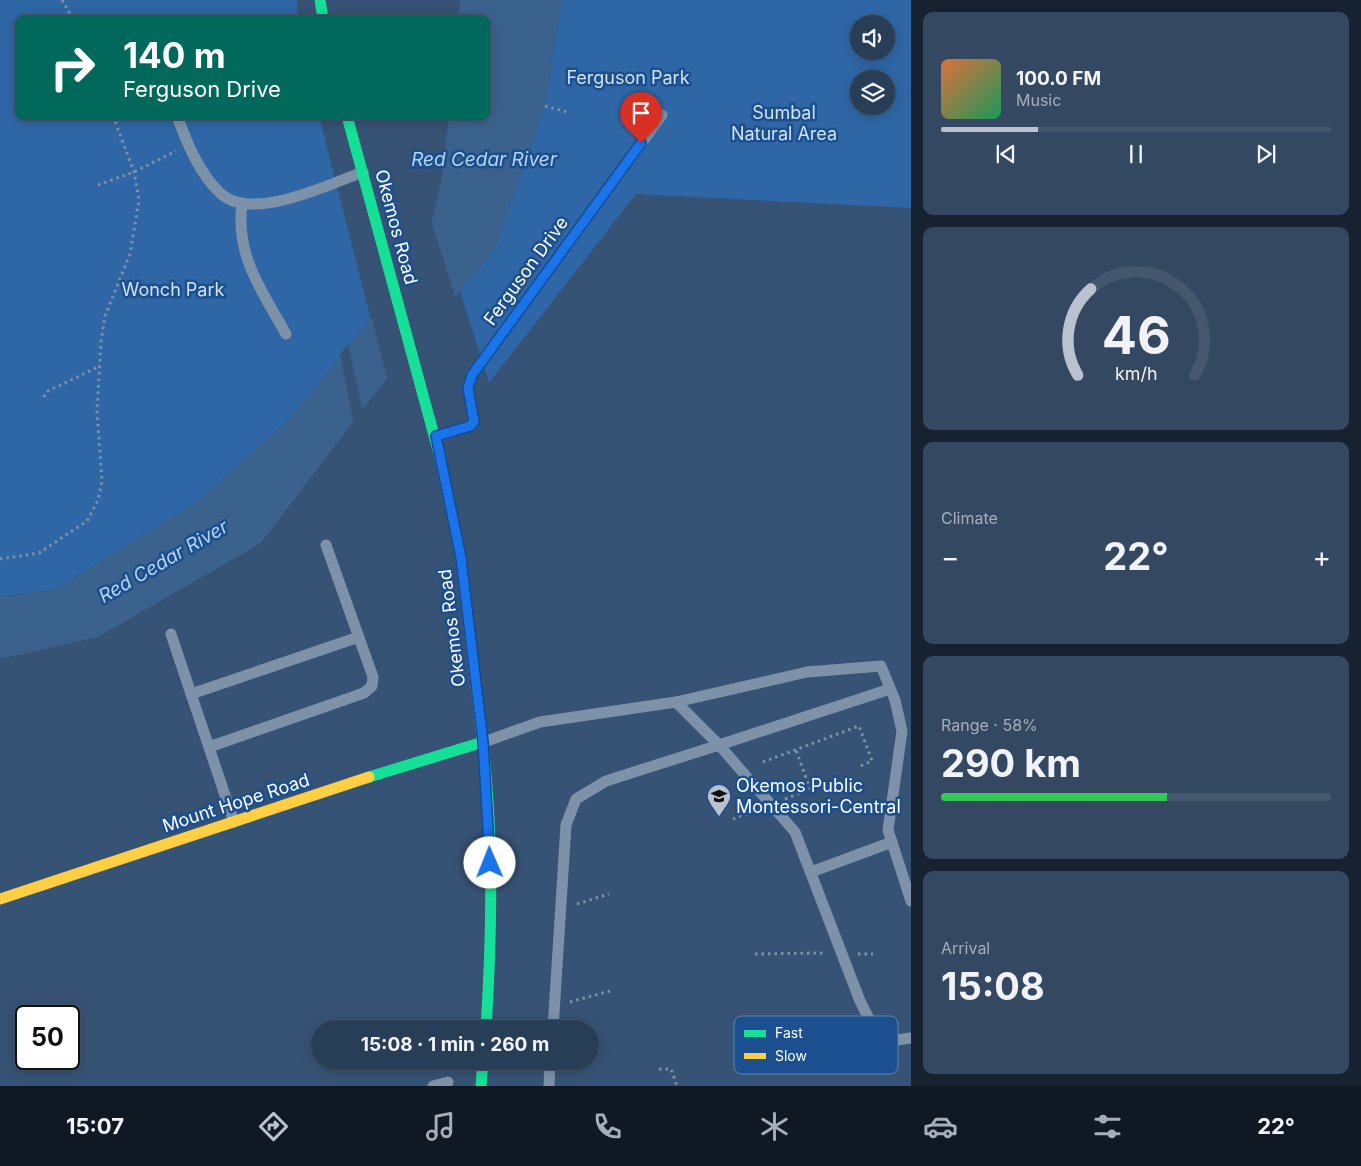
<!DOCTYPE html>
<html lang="en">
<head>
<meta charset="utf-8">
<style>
	:root { --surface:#283e57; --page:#344961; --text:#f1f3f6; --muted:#a5aeba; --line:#44576d; --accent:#b9c2ce }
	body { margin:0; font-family:Inter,sans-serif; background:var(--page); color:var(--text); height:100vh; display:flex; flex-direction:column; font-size:19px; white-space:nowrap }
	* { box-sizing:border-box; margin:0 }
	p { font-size:16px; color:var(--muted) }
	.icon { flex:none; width:28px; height:28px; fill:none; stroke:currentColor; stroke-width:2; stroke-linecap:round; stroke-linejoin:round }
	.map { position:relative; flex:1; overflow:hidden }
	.sheet { display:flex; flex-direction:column; gap:12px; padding:12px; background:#162230; width:450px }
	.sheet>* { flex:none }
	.banner { position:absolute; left:15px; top:15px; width:475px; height:105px; border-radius:10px; box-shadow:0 2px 12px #0003,0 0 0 1px var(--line); background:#00695c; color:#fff; overflow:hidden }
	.buttons { position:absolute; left:850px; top:15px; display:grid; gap:10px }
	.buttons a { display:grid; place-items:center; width:45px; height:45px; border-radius:50%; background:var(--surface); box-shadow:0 2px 12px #0003,0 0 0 1px var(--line); font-size:25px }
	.speed { position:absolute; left:15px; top:1005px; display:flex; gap:10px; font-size:25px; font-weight:700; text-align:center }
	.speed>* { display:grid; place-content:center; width:65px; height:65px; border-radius:50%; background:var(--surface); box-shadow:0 2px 12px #0003,0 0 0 1px var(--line); line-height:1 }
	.speed .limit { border:2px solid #111; border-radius:8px; background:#fff; color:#111 }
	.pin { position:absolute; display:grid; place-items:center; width:42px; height:42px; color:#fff; margin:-51px -21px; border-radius:50% 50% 50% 0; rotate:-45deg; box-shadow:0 0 5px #0007 }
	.pin .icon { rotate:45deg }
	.me { position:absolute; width:55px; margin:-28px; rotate:359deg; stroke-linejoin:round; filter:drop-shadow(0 0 4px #0008) }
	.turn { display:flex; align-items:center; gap:18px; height:105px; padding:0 25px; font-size:22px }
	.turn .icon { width:65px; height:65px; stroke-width:2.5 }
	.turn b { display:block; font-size:35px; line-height:42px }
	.big { font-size:38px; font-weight:700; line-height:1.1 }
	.sheet .widget { flex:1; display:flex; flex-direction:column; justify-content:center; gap:8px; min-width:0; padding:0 18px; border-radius:10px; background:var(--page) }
	.sheet .dial { align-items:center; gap:0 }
	.dial svg { height:130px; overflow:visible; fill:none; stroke:var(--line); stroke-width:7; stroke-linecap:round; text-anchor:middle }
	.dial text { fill:var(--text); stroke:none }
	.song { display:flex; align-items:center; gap:15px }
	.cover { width:60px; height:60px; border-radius:8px; background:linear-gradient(135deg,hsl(20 70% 55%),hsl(150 70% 35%)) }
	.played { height:5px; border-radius:2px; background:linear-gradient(90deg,var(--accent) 25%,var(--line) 25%) }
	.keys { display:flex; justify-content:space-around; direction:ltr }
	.heat { display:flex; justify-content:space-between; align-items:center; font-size:28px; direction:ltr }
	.charge { height:8px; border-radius:4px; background:linear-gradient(90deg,#34c759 58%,var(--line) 0) }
	.trip { position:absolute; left:311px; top:1020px; width:288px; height:50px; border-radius:25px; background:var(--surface); box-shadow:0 2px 12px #0003,0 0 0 1px var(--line); font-weight:700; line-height:50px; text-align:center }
	.tab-bar { display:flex; height:80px; justify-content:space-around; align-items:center; background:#101923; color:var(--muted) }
	.tab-bar .icon { width:35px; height:35px }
	.tab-bar .selected { color:var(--accent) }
	.tab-bar b { font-size:22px; color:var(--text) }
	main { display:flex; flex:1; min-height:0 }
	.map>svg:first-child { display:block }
	.green { fill:#2f66a5; fill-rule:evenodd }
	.water { fill:#3b618d }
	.pier { fill:#365274 }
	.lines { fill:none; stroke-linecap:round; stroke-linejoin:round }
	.path { stroke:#7d92a8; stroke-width:3; stroke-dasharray:2.5 4; stroke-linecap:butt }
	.lane { stroke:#7d92a8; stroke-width:11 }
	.fast { stroke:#16e098; stroke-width:11 }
	.slow { stroke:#ffcf43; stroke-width:11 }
	.route-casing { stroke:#114b97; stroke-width:12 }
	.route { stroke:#1a73e8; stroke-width:9 }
	.labels { text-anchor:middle; stroke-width:5; stroke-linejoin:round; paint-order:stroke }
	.park-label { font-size:18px; fill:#cfe3fa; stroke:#1b4f8f }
	.street-label { font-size:18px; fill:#fff; stroke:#1b4f8f }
	.poi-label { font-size:18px; fill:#fff; stroke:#1b4f8f; text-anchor:start }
	.water-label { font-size:19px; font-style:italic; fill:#b5d3f5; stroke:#1b4f8f }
	.key { fill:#1b4f8f; stroke:#5f84b1; stroke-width:1 }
	.key-label { font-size:14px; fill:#fff }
</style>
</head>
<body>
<main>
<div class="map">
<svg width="911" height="1086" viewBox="0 0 911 1086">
	<rect width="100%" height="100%" fill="#365274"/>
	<!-- green -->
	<g class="green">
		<path d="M0 0H297L298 19H19V116H319L371 320 293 416 199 501 55 590 0 597Z"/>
		<path d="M561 0H911V208L636 194 489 383 460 291 494 250 545 106ZM859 24H886V51H859ZM859 79H886V106H859Z"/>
	</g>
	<!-- water -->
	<path class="water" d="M460 0H561L545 106 494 250 373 396 261 543 98 637 0 659V597L55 590 199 501 293 416 425 252 441 181 449 116H486V19H458Z"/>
	<!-- pier -->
	<g class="pier">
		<path d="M430 217 456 300 388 381 371 316 422 251Z"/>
		<path d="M348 344 363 413 354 424 340 354Z"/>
	</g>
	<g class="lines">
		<!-- path -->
		<g class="path">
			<path d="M62 0 73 19"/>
			<path d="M545 106 567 112"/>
			<path d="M98 185 134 172 176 151"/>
			<path d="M44 397 46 392 100 366"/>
			<path d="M0 559 39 553 87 521 98 500 102 481 97 411 101 342 105 316 130 254 139 200 134 172 113 116"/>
			<path d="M763 762 859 726 872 761 858 767"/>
			<path d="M785 799 810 789 796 750"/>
			<path d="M733 819 756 810"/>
			<path d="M577 904 609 894"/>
			<path d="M755 954 824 953"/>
			<path d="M858 954H873"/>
			<path d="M570 1002 610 991"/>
			<path d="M785 1030 792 1048 855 1026"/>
			<path d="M659 1069H671L677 1086"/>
		</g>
		<!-- lane -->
		<g class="lane">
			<path d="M177 116C187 143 199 173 220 193 252 223 329 184 363 172"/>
			<path d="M242 204C235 255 262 291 286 334"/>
			<path d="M436 436 470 426 474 422 468 388 472 375 662 115"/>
			<path d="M171 634 234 822"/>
			<path d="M191 694 359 637"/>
			<path d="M676 702 719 745 890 689"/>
			<path d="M484 742 540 722 676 702 807 672 881 666 895 700 902 731 888 830 911 901"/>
			<path d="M209 747 364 693 372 686 373 677 326 545"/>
			<path d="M811 872 892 842"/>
			<path d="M553 1029 566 825 576 799 606 781 719 745 795 832 860 1001 879 1039 890 1041 911 1038"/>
			<path d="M433 1086 448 1082"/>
			<path d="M549 1086 550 1061"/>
		</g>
		<!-- fast -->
		<g class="fast">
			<path d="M320 0 323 19"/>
			<path d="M347 116 441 461"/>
			<path d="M482 737C494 833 492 932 486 1029"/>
			<path d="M369 777 483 742"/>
			<path d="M481 1086 483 1061"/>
		</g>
		<!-- slow -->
		<g class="slow">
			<path d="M441 461 461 558 482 737"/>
			<path d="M0 899 369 777"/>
		</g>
	</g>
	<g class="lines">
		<!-- route casing -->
		<g class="route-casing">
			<path id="route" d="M490 863 483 742 461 558 436 436 470 426 474 422 468 388 472 375 641 143"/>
		</g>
		<!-- route -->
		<use href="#route" class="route"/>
	</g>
	<!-- icons -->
	<defs>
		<g id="school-pin" transform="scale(1.25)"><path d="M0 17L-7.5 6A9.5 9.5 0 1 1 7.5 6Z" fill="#b9c2ce" stroke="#1b4f8f"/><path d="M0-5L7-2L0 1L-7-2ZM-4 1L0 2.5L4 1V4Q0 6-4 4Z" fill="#111"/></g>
	</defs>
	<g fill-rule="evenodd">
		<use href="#school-pin" x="719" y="796"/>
	</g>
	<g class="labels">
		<!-- park labels -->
		<g class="park-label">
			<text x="628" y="84">Ferguson Park</text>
			<text x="784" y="119">Sumbal<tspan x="784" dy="21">Natural Area</tspan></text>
			<text x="173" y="296">Wonch Park</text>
		</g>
		<!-- street labels -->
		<g class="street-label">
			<text transform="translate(396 227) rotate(75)" y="6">Okemos Road</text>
			<text transform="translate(526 271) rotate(-54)" y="6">Ferguson Drive</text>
			<text transform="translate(452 628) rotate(-97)" y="6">Okemos Road</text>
			<text transform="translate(236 803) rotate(-18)" y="6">Mount Hope Road</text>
		</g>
		<!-- poi labels -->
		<g class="poi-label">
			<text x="736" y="792">Okemos Public<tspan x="736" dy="21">Montessori-Central</tspan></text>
		</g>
		<!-- water labels -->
		<g class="water-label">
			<text x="484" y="166">Red Cedar River</text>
			<text transform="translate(163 561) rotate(-30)" y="7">Red Cedar River</text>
		</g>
	</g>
	<!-- legend -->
	<rect x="734" y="1016" width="164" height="58" rx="8" class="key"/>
	<rect x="744" y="1030" width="22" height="7" fill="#16e098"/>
	<rect x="744" y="1053" width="22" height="6" fill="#ffcf43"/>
	<g class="key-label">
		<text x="775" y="1038">Fast</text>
		<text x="775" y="1061">Slow</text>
	</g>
</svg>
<div class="buttons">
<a><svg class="icon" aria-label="sound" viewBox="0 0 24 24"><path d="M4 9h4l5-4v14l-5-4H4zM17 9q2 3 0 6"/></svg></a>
<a><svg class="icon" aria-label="layers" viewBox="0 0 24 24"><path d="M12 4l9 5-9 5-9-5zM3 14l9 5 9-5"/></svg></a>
</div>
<div class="speed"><div class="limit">50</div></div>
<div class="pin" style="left:641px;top:143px;background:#d93025"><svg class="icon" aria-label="arrive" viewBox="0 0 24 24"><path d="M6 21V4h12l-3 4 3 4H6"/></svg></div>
<svg class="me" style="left:490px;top:863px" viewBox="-20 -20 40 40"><circle r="19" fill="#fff"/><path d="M0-13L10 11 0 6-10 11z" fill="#1a73e8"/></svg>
<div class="trip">15:08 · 1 min · 260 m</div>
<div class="banner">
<div class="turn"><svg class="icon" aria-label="right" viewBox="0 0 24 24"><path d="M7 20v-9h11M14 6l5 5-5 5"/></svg><div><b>140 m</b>Ferguson Drive</div></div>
</div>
</div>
<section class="sheet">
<div class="widget">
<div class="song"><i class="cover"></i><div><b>100.0 FM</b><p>Music</p></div></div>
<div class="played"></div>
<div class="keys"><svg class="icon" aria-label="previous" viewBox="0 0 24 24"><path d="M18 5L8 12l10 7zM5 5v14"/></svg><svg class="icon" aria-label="pause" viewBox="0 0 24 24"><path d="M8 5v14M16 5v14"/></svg><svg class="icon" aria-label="next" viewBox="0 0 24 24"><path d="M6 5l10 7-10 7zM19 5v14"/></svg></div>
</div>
<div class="widget dial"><svg viewBox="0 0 100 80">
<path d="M14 69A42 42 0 1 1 86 69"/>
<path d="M14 69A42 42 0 0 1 22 16" stroke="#b9c2ce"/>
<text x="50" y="56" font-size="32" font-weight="700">46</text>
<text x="50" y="72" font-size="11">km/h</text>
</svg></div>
<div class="widget"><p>Climate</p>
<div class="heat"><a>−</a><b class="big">22°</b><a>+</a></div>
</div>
<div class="widget"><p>Range · 58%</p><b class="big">290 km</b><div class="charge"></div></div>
<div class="widget"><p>Arrival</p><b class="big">15:08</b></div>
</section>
</main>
<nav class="tab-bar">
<b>15:07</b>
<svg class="icon selected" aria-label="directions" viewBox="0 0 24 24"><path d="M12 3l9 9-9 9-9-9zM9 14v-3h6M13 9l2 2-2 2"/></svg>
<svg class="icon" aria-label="music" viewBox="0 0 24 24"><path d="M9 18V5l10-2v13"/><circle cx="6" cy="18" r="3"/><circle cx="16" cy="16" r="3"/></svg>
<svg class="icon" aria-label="phone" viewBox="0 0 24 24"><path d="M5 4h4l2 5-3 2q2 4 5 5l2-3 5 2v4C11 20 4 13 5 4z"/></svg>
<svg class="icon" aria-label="climate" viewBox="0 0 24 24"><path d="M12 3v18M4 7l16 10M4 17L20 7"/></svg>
<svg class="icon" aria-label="car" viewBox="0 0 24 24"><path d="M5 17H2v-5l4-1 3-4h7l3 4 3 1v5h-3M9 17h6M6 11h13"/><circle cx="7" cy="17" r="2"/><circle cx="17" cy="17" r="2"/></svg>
<svg class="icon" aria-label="filters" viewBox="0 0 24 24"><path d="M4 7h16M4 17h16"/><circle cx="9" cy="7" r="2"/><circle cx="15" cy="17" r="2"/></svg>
<b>22°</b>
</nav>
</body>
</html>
